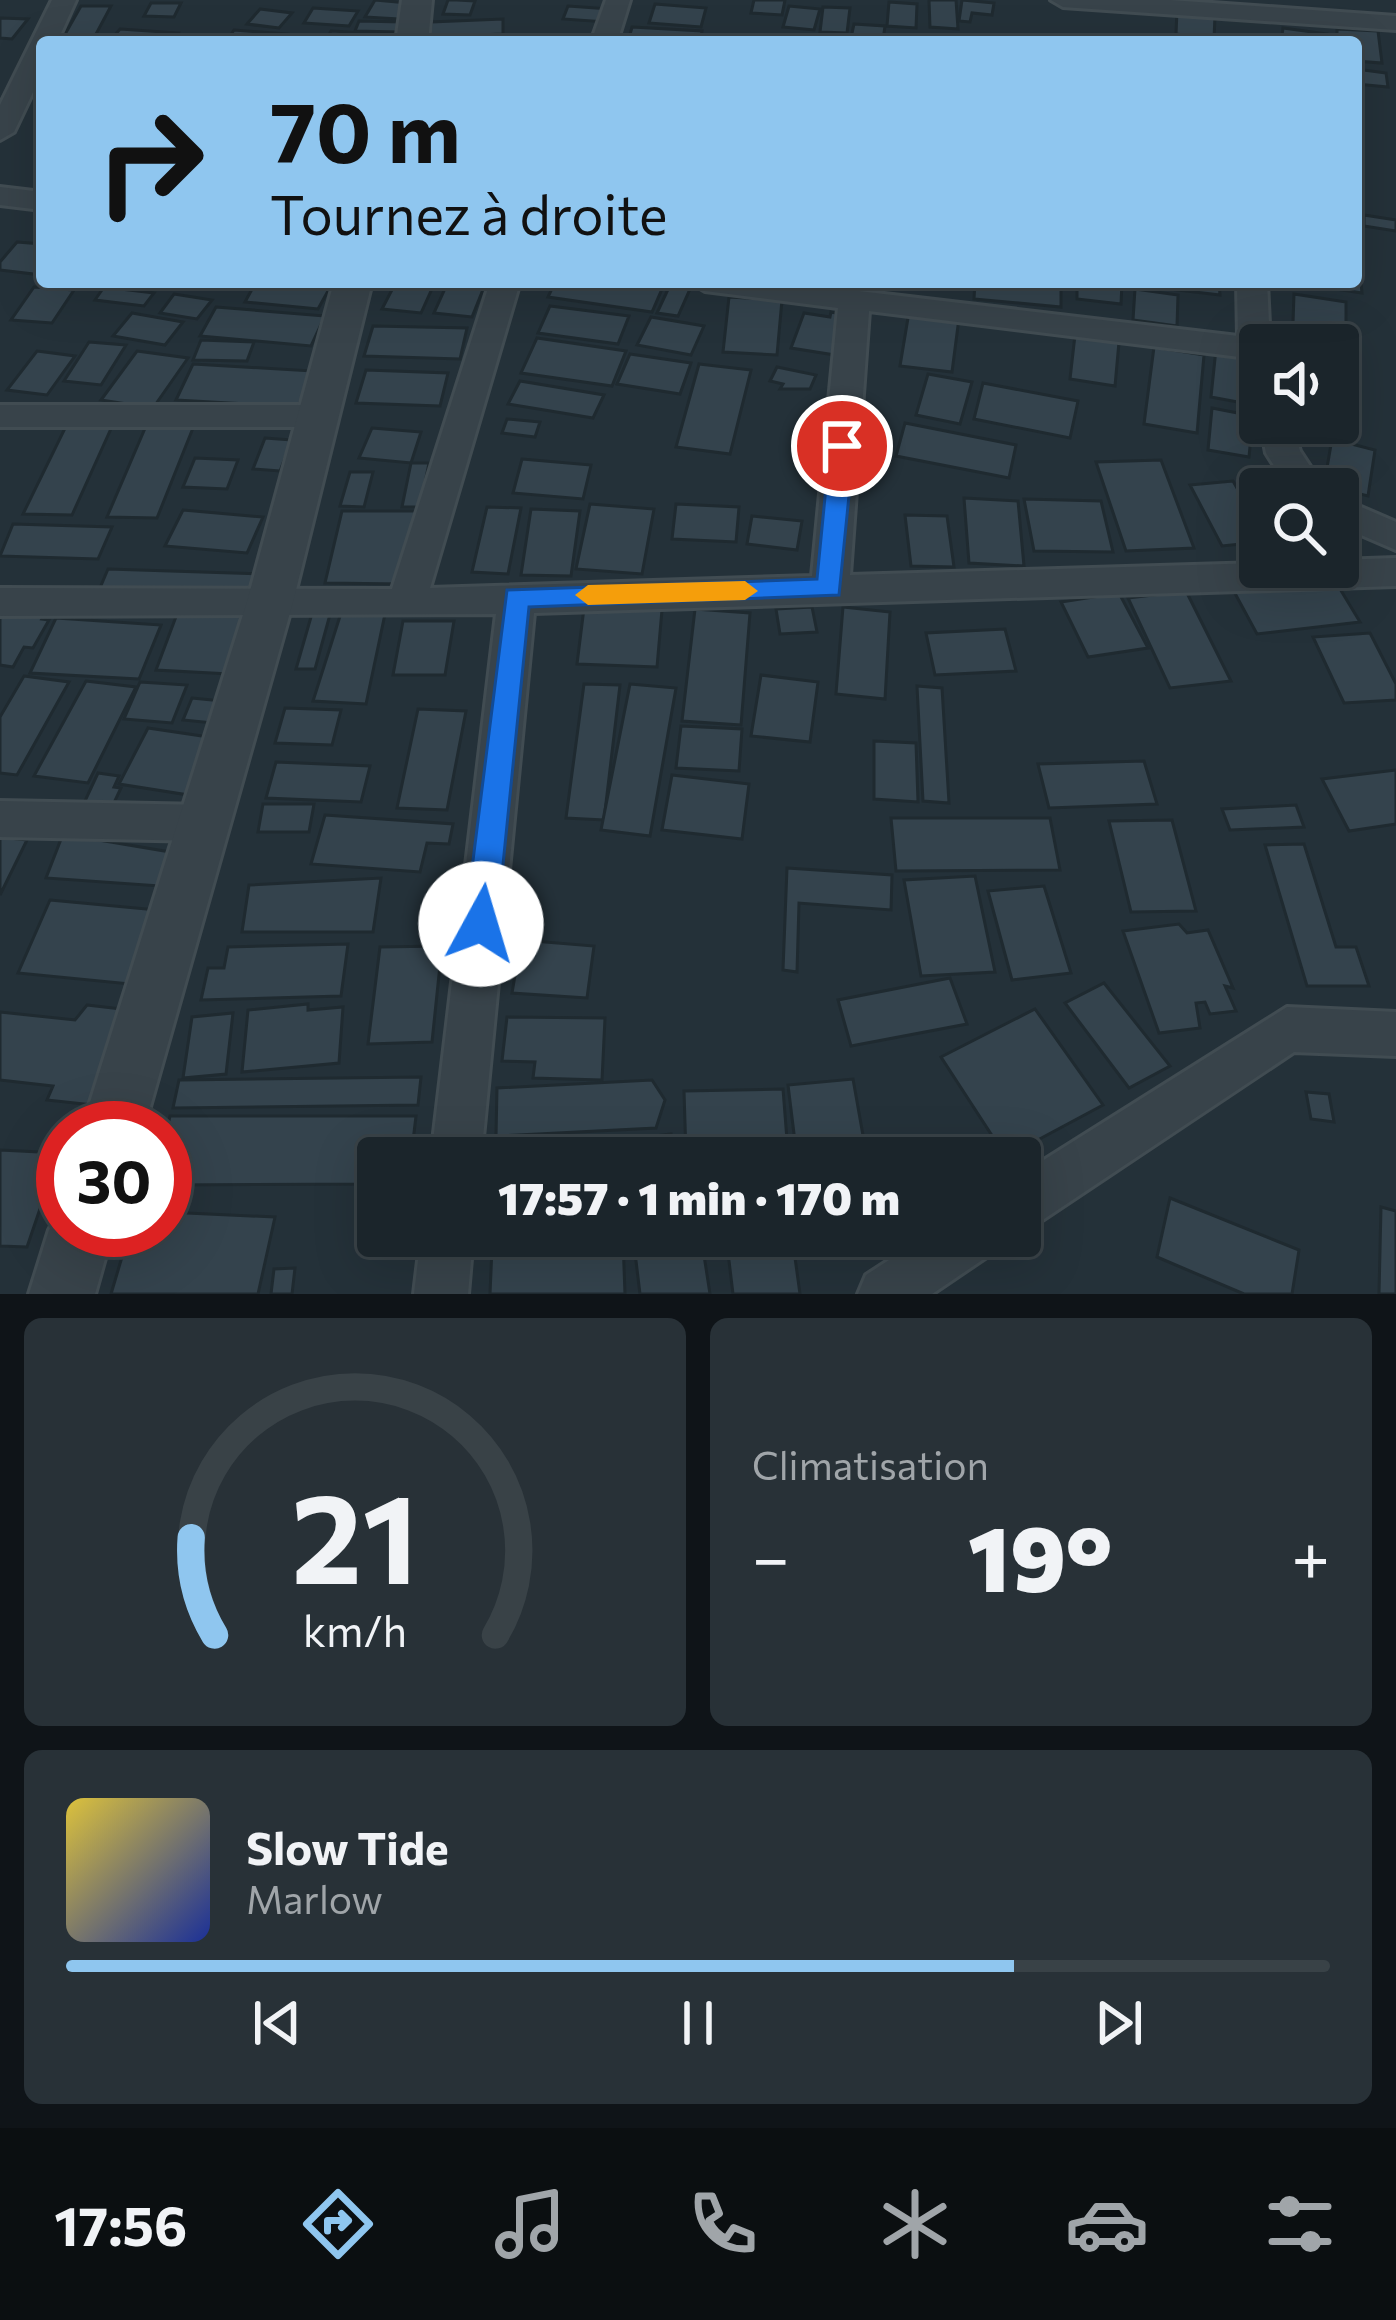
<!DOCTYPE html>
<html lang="fr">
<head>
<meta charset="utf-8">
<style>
	:root { --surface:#1b252b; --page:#283137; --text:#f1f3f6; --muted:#a0a5a9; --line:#394247; --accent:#8fc6ef }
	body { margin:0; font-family:Commissioner,sans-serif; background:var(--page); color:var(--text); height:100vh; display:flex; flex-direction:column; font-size:45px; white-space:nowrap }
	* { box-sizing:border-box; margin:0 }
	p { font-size:39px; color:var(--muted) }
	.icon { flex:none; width:66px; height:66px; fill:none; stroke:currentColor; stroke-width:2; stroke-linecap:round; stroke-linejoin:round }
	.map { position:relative; height:1294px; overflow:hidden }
	.details { display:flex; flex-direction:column; gap:24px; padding:24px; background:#0f1418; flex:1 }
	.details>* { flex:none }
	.hud { position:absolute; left:36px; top:36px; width:1326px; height:252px; border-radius:12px; box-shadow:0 12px 48px #0002,0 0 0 3px var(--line); background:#8fc6ef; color:#111; overflow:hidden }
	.tools { position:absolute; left:1239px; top:324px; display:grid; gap:24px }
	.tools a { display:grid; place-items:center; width:120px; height:120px; border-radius:12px; background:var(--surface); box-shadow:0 12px 48px #0002,0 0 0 3px var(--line); font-size:60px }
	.speed { position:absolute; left:36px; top:1101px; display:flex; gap:24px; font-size:60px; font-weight:700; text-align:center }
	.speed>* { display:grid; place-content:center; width:156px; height:156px; border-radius:50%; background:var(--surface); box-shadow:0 12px 48px #0002,0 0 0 3px var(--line); line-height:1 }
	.speed .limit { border:18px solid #d22; background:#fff; color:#111 }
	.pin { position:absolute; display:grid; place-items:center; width:102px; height:102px; color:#fff; margin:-51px; border:6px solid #fff; border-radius:50%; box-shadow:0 3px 12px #0007 }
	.me { position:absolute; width:132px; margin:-66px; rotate:6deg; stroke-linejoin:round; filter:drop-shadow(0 0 9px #0008) }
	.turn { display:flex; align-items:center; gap:42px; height:252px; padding:0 36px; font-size:54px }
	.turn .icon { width:156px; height:156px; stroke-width:2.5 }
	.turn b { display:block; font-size:84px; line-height:102px }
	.big { font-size:90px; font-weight:800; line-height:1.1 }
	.details .card { flex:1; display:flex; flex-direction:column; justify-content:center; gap:18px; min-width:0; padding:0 42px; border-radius:18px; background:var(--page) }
	.details .dial { align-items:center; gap:0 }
	.dial svg { height:312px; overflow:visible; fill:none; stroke:var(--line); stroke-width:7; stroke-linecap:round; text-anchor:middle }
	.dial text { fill:var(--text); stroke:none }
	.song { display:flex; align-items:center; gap:36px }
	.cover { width:144px; height:144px; border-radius:18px; background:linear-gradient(135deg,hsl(50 70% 55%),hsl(230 70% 35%)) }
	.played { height:12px; border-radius:6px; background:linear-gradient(90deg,var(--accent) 75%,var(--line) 75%) }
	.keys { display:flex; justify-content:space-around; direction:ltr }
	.heat { display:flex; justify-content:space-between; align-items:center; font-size:66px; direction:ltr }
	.details .tiles { flex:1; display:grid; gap:24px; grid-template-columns:1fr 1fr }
	.card:last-child { grid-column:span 2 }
	.trip { position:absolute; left:357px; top:1137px; width:684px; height:120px; border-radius:12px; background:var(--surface); box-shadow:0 12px 48px #0002,0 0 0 3px var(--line); font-weight:800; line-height:120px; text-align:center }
	.dock { display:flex; height:192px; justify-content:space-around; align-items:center; background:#0b0f11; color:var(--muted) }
	.dock .icon { width:84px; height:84px }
	.dock .on { color:var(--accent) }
	.dock b { font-size:54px; color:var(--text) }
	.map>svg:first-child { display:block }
	.building { fill:#34434d; stroke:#1f2a30; stroke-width:3 }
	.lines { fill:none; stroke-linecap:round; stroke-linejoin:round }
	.minor-casing { stroke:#414c52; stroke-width:6 }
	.tertiary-casing { stroke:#414c52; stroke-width:6 }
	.minor { fill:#38434a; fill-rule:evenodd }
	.tertiary { fill:#38434a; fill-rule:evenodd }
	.route { fill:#1a73e8; stroke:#114b97; stroke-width:3 }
	.slow { fill:#f59e0b }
</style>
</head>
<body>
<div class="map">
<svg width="1396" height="1294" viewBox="0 0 1396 1294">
	<rect width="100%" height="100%" fill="#243139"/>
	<!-- building -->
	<g class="building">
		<path d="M375 0 408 3 399 19 365 17Z"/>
		<path d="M448 0H457L475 1 470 15 443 14Z"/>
		<path d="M754 0H785L782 15 751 13Z"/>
		<path d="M929 0H956L958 29 930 27Z"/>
		<path d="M962 0 994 3 992 15 972 13 970 22 959 21Z"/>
		<path d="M889 2 917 4 916 28 887 26Z"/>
		<path d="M151 3H181L174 17 144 16Z"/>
		<path d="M655 4 706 8 701 27 649 23Z"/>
		<path d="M81 6H111L95 36H64Z"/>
		<path d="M568 6 610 9 606 22 563 19Z"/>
		<path d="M789 6 820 9 814 30 783 27Z"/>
		<path d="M823 7 850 8 847 33 820 32Z"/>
		<path d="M313 8 358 11 349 26 304 23Z"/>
		<path d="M260 9 292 13 279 28 247 24Z"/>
		<path d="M1177 11 1215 15 1214 39 1176 34Z"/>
		<path d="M0 18 28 19 12 39 0 38Z"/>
		<path d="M503 19V34L430 37 431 22Z"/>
		<path d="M359 21 403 22 399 32 355 31Z"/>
		<path d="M854 24 885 26 883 40 851 38Z"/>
		<path d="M632 27 702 31 700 42H628Z"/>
		<path d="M1283 28 1327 34V42H1281Z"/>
		<path d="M120 29 178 33 171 42H109Z"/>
		<path d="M1337 29 1378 31 1382 63 1356 61V42H1337Z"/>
		<path d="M234 30 287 34 281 42H226Z"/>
		<path d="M331 31 405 35 401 42H325Z"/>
		<path d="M1356 69 1386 73 1388 87 1356 84Z"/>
		<path d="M1364 215 1396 220V231L1364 226Z"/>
		<path d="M17 242 42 244V275L0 270V262Z"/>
		<path d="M1356 271 1360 272 1362 293 1289 282H1356Z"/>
		<path d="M256 282H333L318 309 245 302Z"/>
		<path d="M396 282H435L421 313 382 309Z"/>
		<path d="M448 282H486L472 317 434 313Z"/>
		<path d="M555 282H665L652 312 548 297Z"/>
		<path d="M975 282 1061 283V307L974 299Z"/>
		<path d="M1077 282H1122L1121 304 1077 299Z"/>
		<path d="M1169 282H1219L1220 295 1169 289Z"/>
		<path d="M670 285 690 289 678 316 657 313Z"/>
		<path d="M34 287 74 290 52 323 11 320Z"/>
		<path d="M104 287 154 293 144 306 95 300Z"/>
		<path d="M1135 289 1178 295 1177 326 1133 320Z"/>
		<path d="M174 294 212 300 197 319 160 313Z"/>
		<path d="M1294 294 1346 302V332L1293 323Z"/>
		<path d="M729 297 782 300 777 355 723 352Z"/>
		<path d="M550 306 629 316 618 344 538 333Z"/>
		<path d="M216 307 325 316 311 346 200 336Z"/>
		<path d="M831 312 847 315 835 355 791 348 804 313 830 317Z"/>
		<path d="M909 312 959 318 952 372 900 366Z"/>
		<path d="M132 313 183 322 165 345 113 336Z"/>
		<path d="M651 317 704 326 691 355 637 345Z"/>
		<path d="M373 326 467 328 460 359 364 356Z"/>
		<path d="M1075 335 1119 342 1115 386 1070 379Z"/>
		<path d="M537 338 626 351 612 386 521 373Z"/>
		<path d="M201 340 254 342 247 361 193 360Z"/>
		<path d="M89 342 126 345 101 385 64 381Z"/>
		<path d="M1154 347 1204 355 1197 433 1144 424Z"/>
		<path d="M1216 349 1260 357 1259 406 1211 397Z"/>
		<path d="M37 351 75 356 47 395 7 390Z"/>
		<path d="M137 351 188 358 153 408 101 400Z"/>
		<path d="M630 354 691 363 680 394 617 384Z"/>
		<path d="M193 364 313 371 298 407 176 400Z"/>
		<path d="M699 364 751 370 730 454 676 447Z"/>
		<path d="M777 367 816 375 810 389H780L783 384 770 381Z"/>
		<path d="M366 370 448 373 440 406 356 403Z"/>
		<path d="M928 374 972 382 960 424 916 415Z"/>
		<path d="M520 381 604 395 593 418 508 404Z"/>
		<path d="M983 383 1078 401 1070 438 974 419Z"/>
		<path d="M1212 408 1253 416 1249 457 1208 450Z"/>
		<path d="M507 419 540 422 535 437 502 433Z"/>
		<path d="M69 420 114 422 72 515 23 514Z"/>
		<path d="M905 423 1016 445 1009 478 896 456Z"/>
		<path d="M146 426 193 428 157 518 107 517Z"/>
		<path d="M372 428 421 432 411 463 359 458Z"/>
		<path d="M265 438 292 440 280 471 253 469Z"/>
		<path d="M1332 439 1375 450 1368 496 1324 485Z"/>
		<path d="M195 458 238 460 227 489 183 487Z"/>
		<path d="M522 459 591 465 583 499 513 493Z"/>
		<path d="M1161 460 1194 548 1126 551 1096 462Z"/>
		<path d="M411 463H429L420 507H402Z"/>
		<path d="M350 472H373L364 507 340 506Z"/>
		<path d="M1233 481 1260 529V542L1222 546 1190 485Z"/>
		<path d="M964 498 1018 501 1024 566 969 563Z"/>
		<path d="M1024 499 1101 501 1113 552 1034 551Z"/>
		<path d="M590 504 654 509 642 574 576 569Z"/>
		<path d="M676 504 739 507 736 542 672 539Z"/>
		<path d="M487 507 521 508 508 574 472 572Z"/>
		<path d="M531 509 580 511 571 576 521 575Z"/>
		<path d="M183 510 263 517 247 553 165 546Z"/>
		<path d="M342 511H417L403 584 325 583Z"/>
		<path d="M905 515 947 516 954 567 911 566Z"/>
		<path d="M752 516 802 521 797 550 747 544Z"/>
		<path d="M13 524 112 527 98 559 0 556Z"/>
		<path d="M108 569 267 574 261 592 100 588Z"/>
		<path d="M1331 574 1360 622 1257 634 1231 586Z"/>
		<path d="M1186 591 1231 681 1170 688 1128 598Z"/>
		<path d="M1119 593 1148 648 1088 657 1061 602Z"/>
		<path d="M812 607 817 632 780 634 776 609Z"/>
		<path d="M843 607 890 612 885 699 836 694Z"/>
		<path d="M0 608 46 613 42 619 49 620 33 648 24 647 13 667 0 665Z"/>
		<path d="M584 608 662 610 657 667 577 664Z"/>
		<path d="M695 609 750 613 741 725 682 721Z"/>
		<path d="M313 610 331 611 315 669H296Z"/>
		<path d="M341 613 385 614 366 704 313 701Z"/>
		<path d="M177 614 249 617 230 674 156 670Z"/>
		<path d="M56 618 161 625 139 679 30 673Z"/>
		<path d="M403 621H454L445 675H393Z"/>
		<path d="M1005 629 1016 671 935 675 926 633Z"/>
		<path d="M1370 633 1396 684V700L1344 703 1313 637Z"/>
		<path d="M761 675 818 682 810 742 751 736Z"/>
		<path d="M24 676 69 682 17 775 0 773V717Z"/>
		<path d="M86 681 136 687 88 783 34 776Z"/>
		<path d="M140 682 187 685 172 723 124 719Z"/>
		<path d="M584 684 620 685 604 820 566 818Z"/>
		<path d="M630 684 676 688 650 836 601 830Z"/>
		<path d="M917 686 942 688 949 803 923 801Z"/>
		<path d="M192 698 222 701 213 723 183 720Z"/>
		<path d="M285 708 341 710 332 745 275 743Z"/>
		<path d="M418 709 466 711 447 810 397 808Z"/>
		<path d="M681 726 742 729 739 771 676 768Z"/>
		<path d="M148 728 222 739 195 796 119 784Z"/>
		<path d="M874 741 916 743 918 802 874 799Z"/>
		<path d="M1144 761 1157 804 1049 808 1038 764Z"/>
		<path d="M276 762 370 766 361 802 266 798Z"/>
		<path d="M1396 770V824L1349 831 1322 779Z"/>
		<path d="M98 773 119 776 114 787 121 788 112 807 84 803Z"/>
		<path d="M672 775 749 784 742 839 662 830Z"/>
		<path d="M263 804H314L309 832H258Z"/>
		<path d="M1296 805 1304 827 1230 830 1222 809Z"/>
		<path d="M325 815 453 824 449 844 427 843 420 872 311 864Z"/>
		<path d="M891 818H1050L1060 870 896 871Z"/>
		<path d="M1172 820 1196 911 1131 912 1109 821Z"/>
		<path d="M63 834 188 855 174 887 46 878Z"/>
		<path d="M0 837 27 840 0 895Z"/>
		<path d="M1304 844 1336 947H1356L1369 986H1307L1265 845Z"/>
		<path d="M787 868 892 875 891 910 799 903 797 972 783 970Z"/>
		<path d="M975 876 995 972 921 976 904 880Z"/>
		<path d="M381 878 373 932H242L249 885Z"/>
		<path d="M1044 886 1071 973 1012 980 988 891Z"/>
		<path d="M50 900 168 911 140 985 18 973Z"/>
		<path d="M1179 924 1187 933 1208 930 1233 988 1225 986 1236 1011 1210 1014 1205 1002 1196 1003 1200 1028 1159 1033 1123 931Z"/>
		<path d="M521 940 594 946 587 998 512 993Z"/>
		<path d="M348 944 341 996 201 1000 208 968H224L228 947Z"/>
		<path d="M442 946 432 1042 368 1044 380 947Z"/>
		<path d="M950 978 967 1024 851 1046 838 1000Z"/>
		<path d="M1104 983 1170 1066 1129 1088 1065 1003Z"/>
		<path d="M308 1004V1010L343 1007 339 1063 242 1072 248 1010Z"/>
		<path d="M87 1005 130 1010 93 1105 47 1100 53 1086 0 1080V1012L75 1020Z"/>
		<path d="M1035 1009 1103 1105 1006 1157 941 1057Z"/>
		<path d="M233 1013 226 1074 183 1078 192 1017Z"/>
		<path d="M507 1017 605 1018 602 1080 533 1078 535 1062 502 1061Z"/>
		<path d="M421 1077 418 1105 173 1108 179 1080Z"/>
		<path d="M853 1079 867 1158H797L788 1085Z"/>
		<path d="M652 1080 665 1100 656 1128 496 1136 497 1088Z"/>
		<path d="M783 1089 788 1153 686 1155 684 1091Z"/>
		<path d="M1306 1092 1329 1094 1334 1122 1311 1119Z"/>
		<path d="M170 1116H416L411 1158H378V1184L165 1185V1139Z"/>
		<path d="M671 1134 674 1158H502V1156Z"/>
		<path d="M0 1150 59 1153 27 1247 0 1246Z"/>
		<path d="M1170 1198 1299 1250 1292 1294H1244L1157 1257Z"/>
		<path d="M1381 1207 1396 1211V1294H1379Z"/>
		<path d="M165 1212 275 1217 258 1294H111L130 1230H165Z"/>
		<path d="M633 1236H701L710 1294H640Z"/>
		<path d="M726 1236H792L800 1294H733Z"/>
		<path d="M623 1240 625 1294H490L492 1248Z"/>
		<path d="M295 1268 292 1294H271L274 1269Z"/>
	</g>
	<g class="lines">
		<!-- minor casing -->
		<g class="minor-casing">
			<g id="minor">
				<path d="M52 0H76L57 42H42V73L14 132 0 140V105Z"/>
				<path d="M606 0H630L617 42H591Z"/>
				<path d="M1051 0H1170L1396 16V30L1063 7Z"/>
				<path d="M0 187 42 192V210L0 205Z"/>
				<path d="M490 282H520L430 588 812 576 838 308 705 291 690 282H783L1238 336 1237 282H1267L1270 345H1260V382L1248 378 1240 357 869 311 850 575 1260 563V567H1338V560L1396 558V586L534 613 481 1158H431L496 614 0 616V588L392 589Z"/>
				<path d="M0 405H320L332 408 337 416 332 424 320 427H0Z"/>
				<path d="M1260 420 1292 423 1300 451 1325 489H1289L1266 453Z"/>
				<path d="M1338 497 1396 522V550L1338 525Z"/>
				<path d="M0 801 206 805 221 810 227 823 221 836 206 841 0 837Z"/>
				<path d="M1287 1007 1396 1012V1056L1294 1052 1038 1223 1020 1231V1175Z"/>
				<path d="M421 1236H473L468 1294H414Z"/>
				<path d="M926 1236H999L991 1254 932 1294H858L866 1275Z"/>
			</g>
		</g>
		<!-- tertiary casing -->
		<g class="tertiary-casing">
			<g id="tertiary">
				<path d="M402 0H432L428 42H396Z"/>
				<path d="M334 282H372L293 602 144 1128H82L247 602Z"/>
				<path d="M63 1205V1230H113L95 1294H29L49 1230Z"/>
			</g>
		</g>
		<!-- minor -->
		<use href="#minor" class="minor"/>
		<!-- tertiary -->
		<use href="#tertiary" class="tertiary"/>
	</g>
	<!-- route -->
	<path class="route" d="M842 437 854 446 839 595 529 607 497 924 492 934 481 938 470 934 465 924 507 590 817 579 830 446Z"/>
	<!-- slow -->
	<path class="slow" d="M745 581 758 591 745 600 588 605 575 595 588 585Z"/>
</svg>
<div class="tools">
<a><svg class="icon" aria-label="sound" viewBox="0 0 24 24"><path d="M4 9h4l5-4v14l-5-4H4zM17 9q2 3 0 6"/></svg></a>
<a><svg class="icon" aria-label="search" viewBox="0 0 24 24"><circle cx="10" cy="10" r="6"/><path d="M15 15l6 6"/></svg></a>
</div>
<div class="speed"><div class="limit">30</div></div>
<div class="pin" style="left:842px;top:446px;background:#d93025"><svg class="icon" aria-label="arrive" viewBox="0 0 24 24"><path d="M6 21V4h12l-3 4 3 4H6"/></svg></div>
<svg class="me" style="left:481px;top:924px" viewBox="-20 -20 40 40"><circle r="19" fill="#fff"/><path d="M0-13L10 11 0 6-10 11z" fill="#1a73e8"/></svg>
<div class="trip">17:57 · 1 min · 170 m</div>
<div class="hud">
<div class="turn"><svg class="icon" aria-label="right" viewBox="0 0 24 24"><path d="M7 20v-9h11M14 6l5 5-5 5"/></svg><div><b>70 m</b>Tournez à droite</div></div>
</div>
</div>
<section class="details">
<div class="tiles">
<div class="card dial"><svg viewBox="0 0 100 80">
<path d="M14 69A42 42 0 1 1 86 69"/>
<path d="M14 69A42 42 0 0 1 8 44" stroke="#8fc6ef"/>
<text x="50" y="56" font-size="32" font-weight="700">21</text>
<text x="50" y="72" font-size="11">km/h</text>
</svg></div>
<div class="card"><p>Climatisation</p>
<div class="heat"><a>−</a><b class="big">19°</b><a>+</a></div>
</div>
<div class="card">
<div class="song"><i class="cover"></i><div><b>Slow Tide</b><p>Marlow</p></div></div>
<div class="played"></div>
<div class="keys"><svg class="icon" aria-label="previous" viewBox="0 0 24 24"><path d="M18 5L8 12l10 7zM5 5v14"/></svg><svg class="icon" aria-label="pause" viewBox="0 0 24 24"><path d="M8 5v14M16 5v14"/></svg><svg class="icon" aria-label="next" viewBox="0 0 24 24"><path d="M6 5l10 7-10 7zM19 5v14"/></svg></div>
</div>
</div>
</section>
<nav class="dock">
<b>17:56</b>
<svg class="icon on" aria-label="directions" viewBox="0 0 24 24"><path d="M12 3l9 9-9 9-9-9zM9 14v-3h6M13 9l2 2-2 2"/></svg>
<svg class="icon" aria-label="music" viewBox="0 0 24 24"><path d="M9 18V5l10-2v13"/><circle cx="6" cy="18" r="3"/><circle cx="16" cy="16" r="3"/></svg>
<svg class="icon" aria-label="phone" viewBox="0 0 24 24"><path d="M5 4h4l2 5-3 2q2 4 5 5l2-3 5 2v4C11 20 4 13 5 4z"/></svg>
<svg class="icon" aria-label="climate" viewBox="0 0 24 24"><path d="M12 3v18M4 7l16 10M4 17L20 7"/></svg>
<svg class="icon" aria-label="car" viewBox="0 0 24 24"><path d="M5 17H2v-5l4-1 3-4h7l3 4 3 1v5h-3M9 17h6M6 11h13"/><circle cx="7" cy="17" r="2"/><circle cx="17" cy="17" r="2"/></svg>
<svg class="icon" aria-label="filters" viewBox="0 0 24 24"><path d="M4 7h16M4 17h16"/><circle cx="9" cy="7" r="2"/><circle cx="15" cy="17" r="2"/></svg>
</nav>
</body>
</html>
